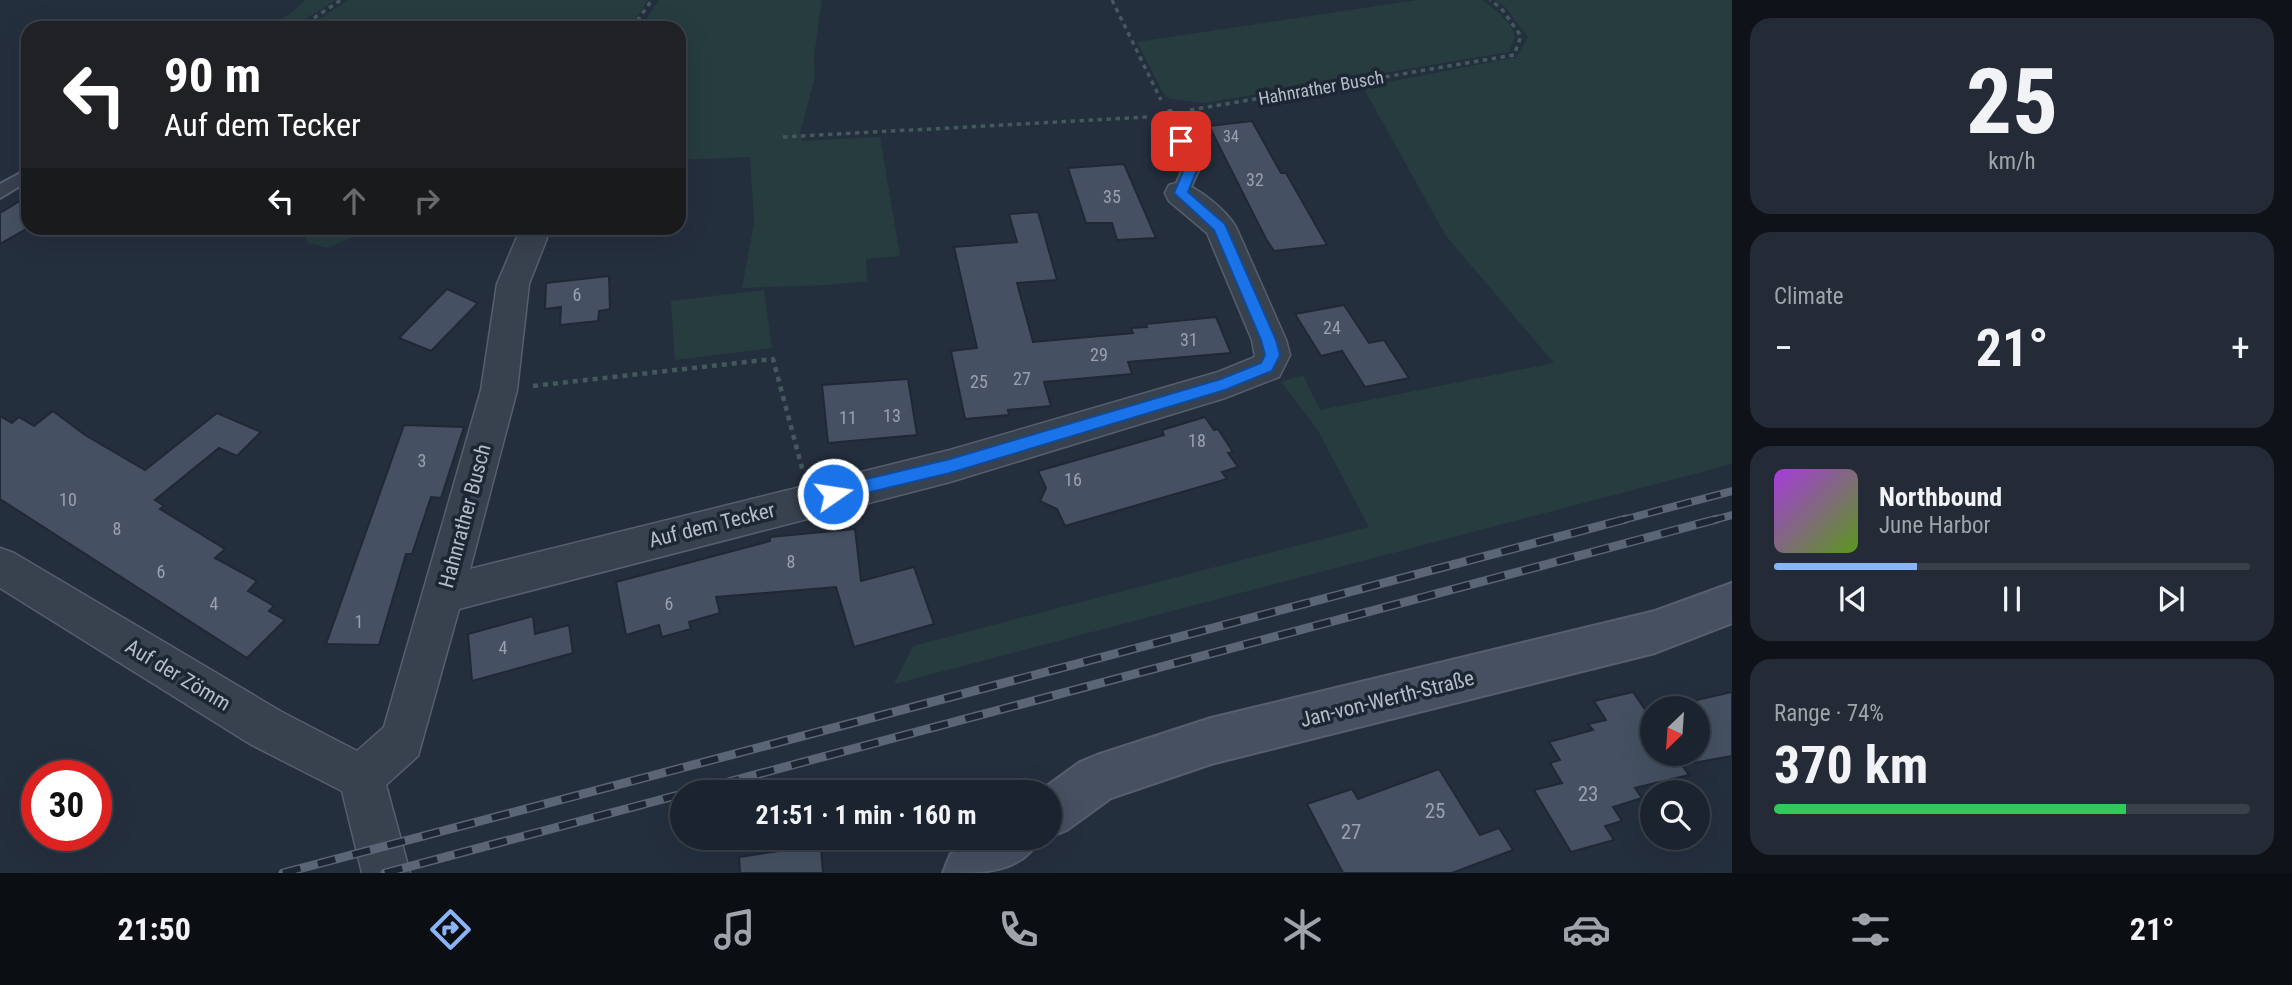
<!DOCTYPE html>
<html lang="en">
<head>
<meta charset="utf-8">
<style>
	:root { --surface:#1b232e; --page:#242b36; --text:#f1f3f6; --muted:#a0a4aa; --line:#39404a; --accent:#8ab4f8 }
	body { margin:0; font-family:"Roboto Condensed",sans-serif; background:var(--page); color:var(--text); height:100vh; display:flex; flex-direction:column; font-size:26px; white-space:nowrap }
	* { box-sizing:border-box; margin:0 }
	p { font-size:23px; color:var(--muted) }
	.icon { flex:none; width:38px; height:38px; fill:none; stroke:currentColor; stroke-width:2; stroke-linecap:round; stroke-linejoin:round }
	.map { position:relative; flex:1; overflow:hidden }
	.drawer { display:flex; flex-direction:column; gap:18px; padding:18px; background:#0f1319; width:560px }
	.drawer>* { flex:none }
	.banner { position:absolute; left:21px; top:21px; width:665px; height:214px; border-radius:21px; box-shadow:0 7px 28px #0002,0 0 0 2px var(--line); background:#202124; color:#fff; overflow:hidden }
	.needle { width:46px; rotate:205deg }
	.tools { position:absolute; left:1640px; top:696px; display:grid; gap:14px }
	.tools a { display:grid; place-items:center; width:70px; height:70px; border-radius:50%; background:var(--surface); box-shadow:0 7px 28px #0002,0 0 0 2px var(--line); font-size:35px }
	.speed { position:absolute; left:21px; top:760px; display:flex; gap:14px; font-size:35px; font-weight:700; text-align:center }
	.speed>* { display:grid; place-content:center; width:91px; height:91px; border-radius:50%; background:var(--surface); box-shadow:0 7px 28px #0002,0 0 0 2px var(--line); line-height:1 }
	.speed .limit { border:10px solid #d22; background:#fff; color:#111 }
	.pin { position:absolute; display:grid; place-items:center; width:60px; height:60px; color:#fff; margin:-30px; border-radius:14px; box-shadow:0 4px 10px #0006 }
	.me { position:absolute; width:77px; margin:-38px; rotate:77deg; stroke-linejoin:round; filter:drop-shadow(0 0 5px #0008) }
	.turn { display:flex; align-items:center; gap:24px; height:147px; padding:0 28px; font-size:32px }
	.turn .icon { width:91px; height:91px; stroke-width:2.5 }
	.turn b { display:block; font-size:49px; line-height:60px }
	.lanes { display:flex; align-items:center; height:66px; padding:0 28px; background:#0003; justify-content:center; gap:35px; direction:ltr }
	.lanes .off { opacity:.35 }
	.big { font-size:52px; font-weight:700; line-height:1.1 }
	.drawer .widget { flex:1; display:flex; flex-direction:column; justify-content:center; gap:10px; min-width:0; padding:0 24px; border-radius:21px; background:var(--page) }
	.drawer .dial { align-items:center; gap:0 }
	.dial b { font-size:91px; line-height:1 }
	.song { display:flex; align-items:center; gap:21px }
	.cover { width:84px; height:84px; border-radius:10px; background:linear-gradient(135deg,hsl(280 70% 55%),hsl(90 70% 35%)) }
	.played { height:7px; border-radius:4px; background:linear-gradient(90deg,var(--accent) 30%,var(--line) 30%) }
	.keys { display:flex; justify-content:space-around; direction:ltr }
	.heat { display:flex; justify-content:space-between; align-items:center; font-size:38px; direction:ltr }
	.charge { height:10px; border-radius:5px; background:linear-gradient(90deg,#34c759 74%,var(--line) 0) }
	.trip { position:absolute; left:670px; top:780px; width:392px; height:70px; border-radius:35px; background:var(--surface); box-shadow:0 7px 28px #0002,0 0 0 2px var(--line); font-weight:700; line-height:70px; text-align:center }
	.tab-bar { display:flex; height:112px; justify-content:space-around; align-items:center; background:#0b0e12; color:var(--muted) }
	.tab-bar .icon { width:49px; height:49px }
	.tab-bar .current { color:var(--accent) }
	.tab-bar b { font-size:32px; color:var(--text) }
	main { display:flex; flex:1; min-height:0 }
	.map>svg:first-child { display:block }
	.green { fill:#263c3f }
	.building { fill:#455162; stroke:#1f2835; stroke-width:2 }
	.lines { fill:none; stroke-linecap:round; stroke-linejoin:round }
	.service-casing { stroke:#565f6c; stroke-width:4 }
	.minor-casing { stroke:#565f6c; stroke-width:3 }
	.secondary-casing { stroke:#565f6c; stroke-width:4 }
	.path-far1 { stroke:#44595c; stroke-width:3.5; stroke-dasharray:4.5 4.5; stroke-linecap:butt }
	.path { stroke:#44595c; stroke-width:4.5; stroke-dasharray:5 5; stroke-linecap:butt }
	.service { fill:#38414e; fill-rule:evenodd }
	.minor { fill:#38414e; fill-rule:evenodd }
	.secondary { fill:#465061; fill-rule:evenodd }
	.rail-far1-casing { stroke:#5a6575; stroke-width:8 }
	.rail-casing { stroke:#5a6575; stroke-width:9 }
	.rail-far1 { stroke:#1d2633; stroke-width:5; stroke-dasharray:15; stroke-linecap:butt }
	.rail { stroke:#1d2633; stroke-width:6; stroke-dasharray:18; stroke-linecap:butt }
	.route { fill:#1a73e8; stroke:#114b97; stroke-width:2 }
	.labels { text-anchor:middle; stroke-width:7; stroke-linejoin:round; paint-order:stroke }
	.far-number-label { font-size:16px; fill:#98a1af }
	.far-street-label { font-size:18px; fill:#b4bcc9; stroke:#1d2633 }
	.number-label { font-size:18px; fill:#98a1af }
	.street-label { font-size:21px; fill:#b4bcc9; stroke:#1d2633 }
	.near-number-label { font-size:21px; fill:#98a1af }
</style>
</head>
<body>
<main>
<div class="map">
<svg width="1732" height="873" viewBox="0 0 1732 873">
	<rect width="100%" height="100%" fill="#242f3e"/>
	<!-- green -->
	<g class="green">
		<path d="M305 0H336L291 28H266L291 13Z"/>
		<path d="M348 0H648L630 28H305Z"/>
		<path d="M659 0H822L814 56 815 77 800 133 802 141 880 137 900 256 866 259 867 281 829 285 742 288 754 223 750 157 679 160V28H640Z"/>
		<path d="M1417 0H1482L1499 13 1511 26 1515 36 1509 52 1204 103 1170 99 1163 93 1137 42Z"/>
		<path d="M1495 0H1732V464L894 684 913 646 1369 527 1317 429 1281 382 1303 375 1320 410 1554 363 1446 236 1363 87 1517 57 1528 37 1505 7Z"/>
		<path d="M304 228H373L328 248 308 243Z"/>
		<path d="M764 290 772 348 675 360 671 301Z"/>
	</g>
	<!-- building -->
	<g class="building">
		<path d="M1252 121 1281 173H1286L1327 245 1274 251 1266 239 1209 126Z"/>
		<path d="M1124 164 1156 238 1117 240 1112 223H1086L1068 168Z"/>
		<path d="M28 196V228L0 244V213Z"/>
		<path d="M1038 212 1057 280 1017 283 1033 342 1133 333 1131 328 1147 327 1146 324 1216 317 1231 353 1128 362 1132 374 1044 382 1051 406 1008 410 1009 415 965 419 951 351 977 348 954 247 1017 242 1009 214Z"/>
		<path d="M609 276 610 309 599 311 598 321 560 325 561 307 545 309 546 283Z"/>
		<path d="M447 289 478 303 431 351 399 338Z"/>
		<path d="M1344 305 1369 343 1384 340 1409 378 1365 387 1342 351 1321 356 1295 314Z"/>
		<path d="M908 379 917 435 828 443 822 385Z"/>
		<path d="M53 411 85 435 145 470 217 413 261 432 237 456 219 448 155 500 164 506 160 509 225 549 215 558 257 581 248 591 274 606 269 611 285 620 247 658 0 499V416L12 423 19 417 34 426Z"/>
		<path d="M1205 417 1214 430 1218 429 1233 452 1228 453 1238 467 1222 472 1227 479 1065 526 1057 509 1040 501 1046 488 1038 471 1164 435 1162 430Z"/>
		<path d="M404 425 464 427 441 498 431 497 412 554H406L379 645 326 644Z"/>
		<path d="M855 529 861 581 914 567 934 624 854 647 836 587 716 597 720 613 689 622 691 629 662 637 659 625 626 635 616 582 770 541V537Z"/>
		<path d="M533 616 535 634 569 625 573 653 472 681 468 634Z"/>
		<path d="M1633 692 1646 711 1652 710V754H1698V709H1657L1732 692V756L1682 765 1689 775 1635 788 1642 798 1613 807 1622 821 1605 826 1614 840 1571 852 1534 790 1562 783 1550 763 1560 760 1549 742 1593 730 1588 724 1606 720 1594 701Z"/>
		<path d="M1439 769 1480 835 1499 828 1513 850 1452 873H1343L1307 804 1352 789 1358 799Z"/>
		<path d="M809 838H820L823 873H740L739 857 793 849 792 841Z"/>
	</g>
	<g class="lines">
		<!-- service casing -->
		<g class="service-casing">
			<g id="service">
				<path d="M1170 111 1177 116 1200 167 1186 197 1180 199 1172 193 1184 167 1163 116Z"/>
				<path d="M28 169V181L0 198V184Z"/>
			</g>
		</g>
		<!-- minor casing -->
		<g class="minor-casing">
			<path id="minor" d="M1180 182C1199 188 1226 210 1236 227L1286 340 1290 355 1279 377 1225 398 950 482 459 609 418 756 386 785 410 873H362L342 791 250 744 0 588V548L14 553 282 712 357 751 384 727 481 390 497 284 520 230 528 228 542 230 547 238 529 284 517 390 470 569 950 450 1218 372 1255 357 1252 340 1207 233 1169 201 1165 193 1169 185Z"/>
		</g>
		<!-- secondary casing -->
		<g class="secondary-casing">
			<g id="secondary">
				<path d="M1732 583V623L1655 653 1211 764 1111 798 1067 830 1050 837V793H1037L1080 762 1097 755 1211 718 1655 611Z"/>
				<path d="M974 838H1040C1022 873 984 873 943 873L950 855Z"/>
			</g>
		</g>
		<!-- path-far1 -->
		<g class="path-far1">
			<path d="M1112 0 1161 100"/>
			<path d="M299 28 341 0"/>
			<path d="M632 28 652 0"/>
			<path d="M1190 110 1514 55 1521 36 1501 8 1490 0"/>
			<path d="M783 137 1149 117"/>
		</g>
		<!-- path -->
		<path class="path" d="M533 386 773 359 803 472"/>
		<!-- service -->
		<use href="#service" class="service"/>
		<!-- minor -->
		<use href="#minor" class="minor"/>
		<!-- secondary -->
		<use href="#secondary" class="secondary"/>
		<!-- rail-far1 casing -->
		<g class="rail-far1-casing">
			<g id="rail-far1">
				<path d="M1619 521 1732 491"/>
				<path d="M1710 521 1732 515"/>
			</g>
		</g>
		<!-- rail casing -->
		<g class="rail-casing">
			<g id="rail">
				<path d="M687 793 1717 519"/>
				<path d="M283 873 1626 519"/>
				<path d="M385 873 682 794"/>
			</g>
		</g>
		<!-- rail-far1 -->
		<use href="#rail-far1" class="rail-far1"/>
		<!-- rail -->
		<use href="#rail" class="rail"/>
	</g>
	<!-- route -->
	<path class="route" d="M1181 137 1187 141 1198 167 1188 192 1225 224 1276 340 1280 355 1272 371 1225 390 950 473 833 501 827 499 825 494 827 489 833 487 950 459 1221 379 1261 363 1265 355 1261 340 1214 230 1174 193 1185 167 1175 141Z"/>
	<g class="labels">
		<!-- far-number labels -->
		<g class="far-number-label">
			<text x="1231" y="142">34</text>
		</g>
		<!-- far-street labels -->
		<g class="far-street-label">
			<text transform="translate(1321 88) rotate(-10)" y="6">Hahnrather Busch</text>
		</g>
		<!-- number labels -->
		<g class="number-label">
			<text x="1255" y="186">32</text>
			<text x="1112" y="203">35</text>
			<text x="577" y="301">6</text>
			<text x="1332" y="334">24</text>
			<text x="1189" y="346">31</text>
			<text x="1099" y="361">29</text>
			<text x="1022" y="385">27</text>
			<text x="979" y="388">25</text>
			<text x="892" y="422">13</text>
			<text x="848" y="424">11</text>
			<text x="1197" y="447">18</text>
			<text x="422" y="467">3</text>
			<text x="1073" y="486">16</text>
			<text x="68" y="506">10</text>
			<text x="117" y="535">8</text>
			<text x="791" y="568">8</text>
			<text x="161" y="578">6</text>
			<text x="214" y="610">4</text>
			<text x="669" y="610">6</text>
			<text x="359" y="628">1</text>
			<text x="503" y="654">4</text>
		</g>
		<!-- street labels -->
		<g class="street-label">
			<text transform="translate(465 516) rotate(-75)" y="7">Hahnrather Busch</text>
			<text transform="translate(712 525) rotate(-14)" y="7">Auf dem Tecker</text>
			<text transform="translate(178 675) rotate(31)" y="7">Auf der Zömm</text>
			<text transform="translate(1387 699) rotate(-14)" y="7">Jan-von-Werth-Straße</text>
		</g>
		<!-- near-number labels -->
		<g class="near-number-label">
			<text x="1588" y="801">23</text>
			<text x="1435" y="818">25</text>
			<text x="1351" y="839">27</text>
		</g>
	</g>
</svg>
<div class="tools">
<a><svg class="needle" viewBox="-14 -14 28 28"><path d="M0-13l5 13h-10z" fill="#e53935"/><path d="M0 13l5-13h-10z" fill="#a0a4aa"/></svg></a>
<a><svg class="icon" aria-label="search" viewBox="0 0 24 24"><circle cx="10" cy="10" r="6"/><path d="M15 15l6 6"/></svg></a>
</div>
<div class="speed"><div class="limit">30</div></div>
<div class="pin" style="left:1181px;top:141px;background:#d93025"><svg class="icon" aria-label="arrive" viewBox="0 0 24 24"><path d="M6 21V4h12l-3 4 3 4H6"/></svg></div>
<svg class="me" style="left:833px;top:494px" viewBox="-20 -20 40 40"><circle r="17" fill="#1a73e8" stroke="#fff" stroke-width="3"/><path d="M0-11L8 9 0 5-8 9z" fill="#fff"/></svg>
<div class="trip">21:51 · 1 min · 160 m</div>
<div class="banner">
<div class="turn"><svg class="icon" aria-label="left" viewBox="0 0 24 24"><path d="M17 20v-9H6M10 6l-5 5 5 5"/></svg><div><b>90 m</b>Auf dem Tecker</div></div>
<div class="lanes"><svg class="icon" aria-label="left" viewBox="0 0 24 24"><path d="M17 20v-9H6M10 6l-5 5 5 5"/></svg><svg class="icon off" aria-label="ahead" viewBox="0 0 24 24"><path d="M12 20V5M6 11l6-6 6 6"/></svg><svg class="icon off" aria-label="right" viewBox="0 0 24 24"><path d="M7 20v-9h11M14 6l5 5-5 5"/></svg></div>
</div>
</div>
<section class="drawer">
<div class="widget dial"><b>25</b><p>km/h</p></div>
<div class="widget"><p>Climate</p>
<div class="heat"><a>−</a><b class="big">21°</b><a>+</a></div>
</div>
<div class="widget">
<div class="song"><i class="cover"></i><div><b>Northbound</b><p>June Harbor</p></div></div>
<div class="played"></div>
<div class="keys"><svg class="icon" aria-label="previous" viewBox="0 0 24 24"><path d="M18 5L8 12l10 7zM5 5v14"/></svg><svg class="icon" aria-label="pause" viewBox="0 0 24 24"><path d="M8 5v14M16 5v14"/></svg><svg class="icon" aria-label="next" viewBox="0 0 24 24"><path d="M6 5l10 7-10 7zM19 5v14"/></svg></div>
</div>
<div class="widget"><p>Range · 74%</p><b class="big">370 km</b><div class="charge"></div></div>
</section>
</main>
<nav class="tab-bar">
<b>21:50</b>
<svg class="icon current" aria-label="directions" viewBox="0 0 24 24"><path d="M12 3l9 9-9 9-9-9zM9 14v-3h6M13 9l2 2-2 2"/></svg>
<svg class="icon" aria-label="music" viewBox="0 0 24 24"><path d="M9 18V5l10-2v13"/><circle cx="6" cy="18" r="3"/><circle cx="16" cy="16" r="3"/></svg>
<svg class="icon" aria-label="phone" viewBox="0 0 24 24"><path d="M5 4h4l2 5-3 2q2 4 5 5l2-3 5 2v4C11 20 4 13 5 4z"/></svg>
<svg class="icon" aria-label="climate" viewBox="0 0 24 24"><path d="M12 3v18M4 7l16 10M4 17L20 7"/></svg>
<svg class="icon" aria-label="car" viewBox="0 0 24 24"><path d="M5 17H2v-5l4-1 3-4h7l3 4 3 1v5h-3M9 17h6M6 11h13"/><circle cx="7" cy="17" r="2"/><circle cx="17" cy="17" r="2"/></svg>
<svg class="icon" aria-label="filters" viewBox="0 0 24 24"><path d="M4 7h16M4 17h16"/><circle cx="9" cy="7" r="2"/><circle cx="15" cy="17" r="2"/></svg>
<b>21°</b>
</nav>
</body>
</html>
